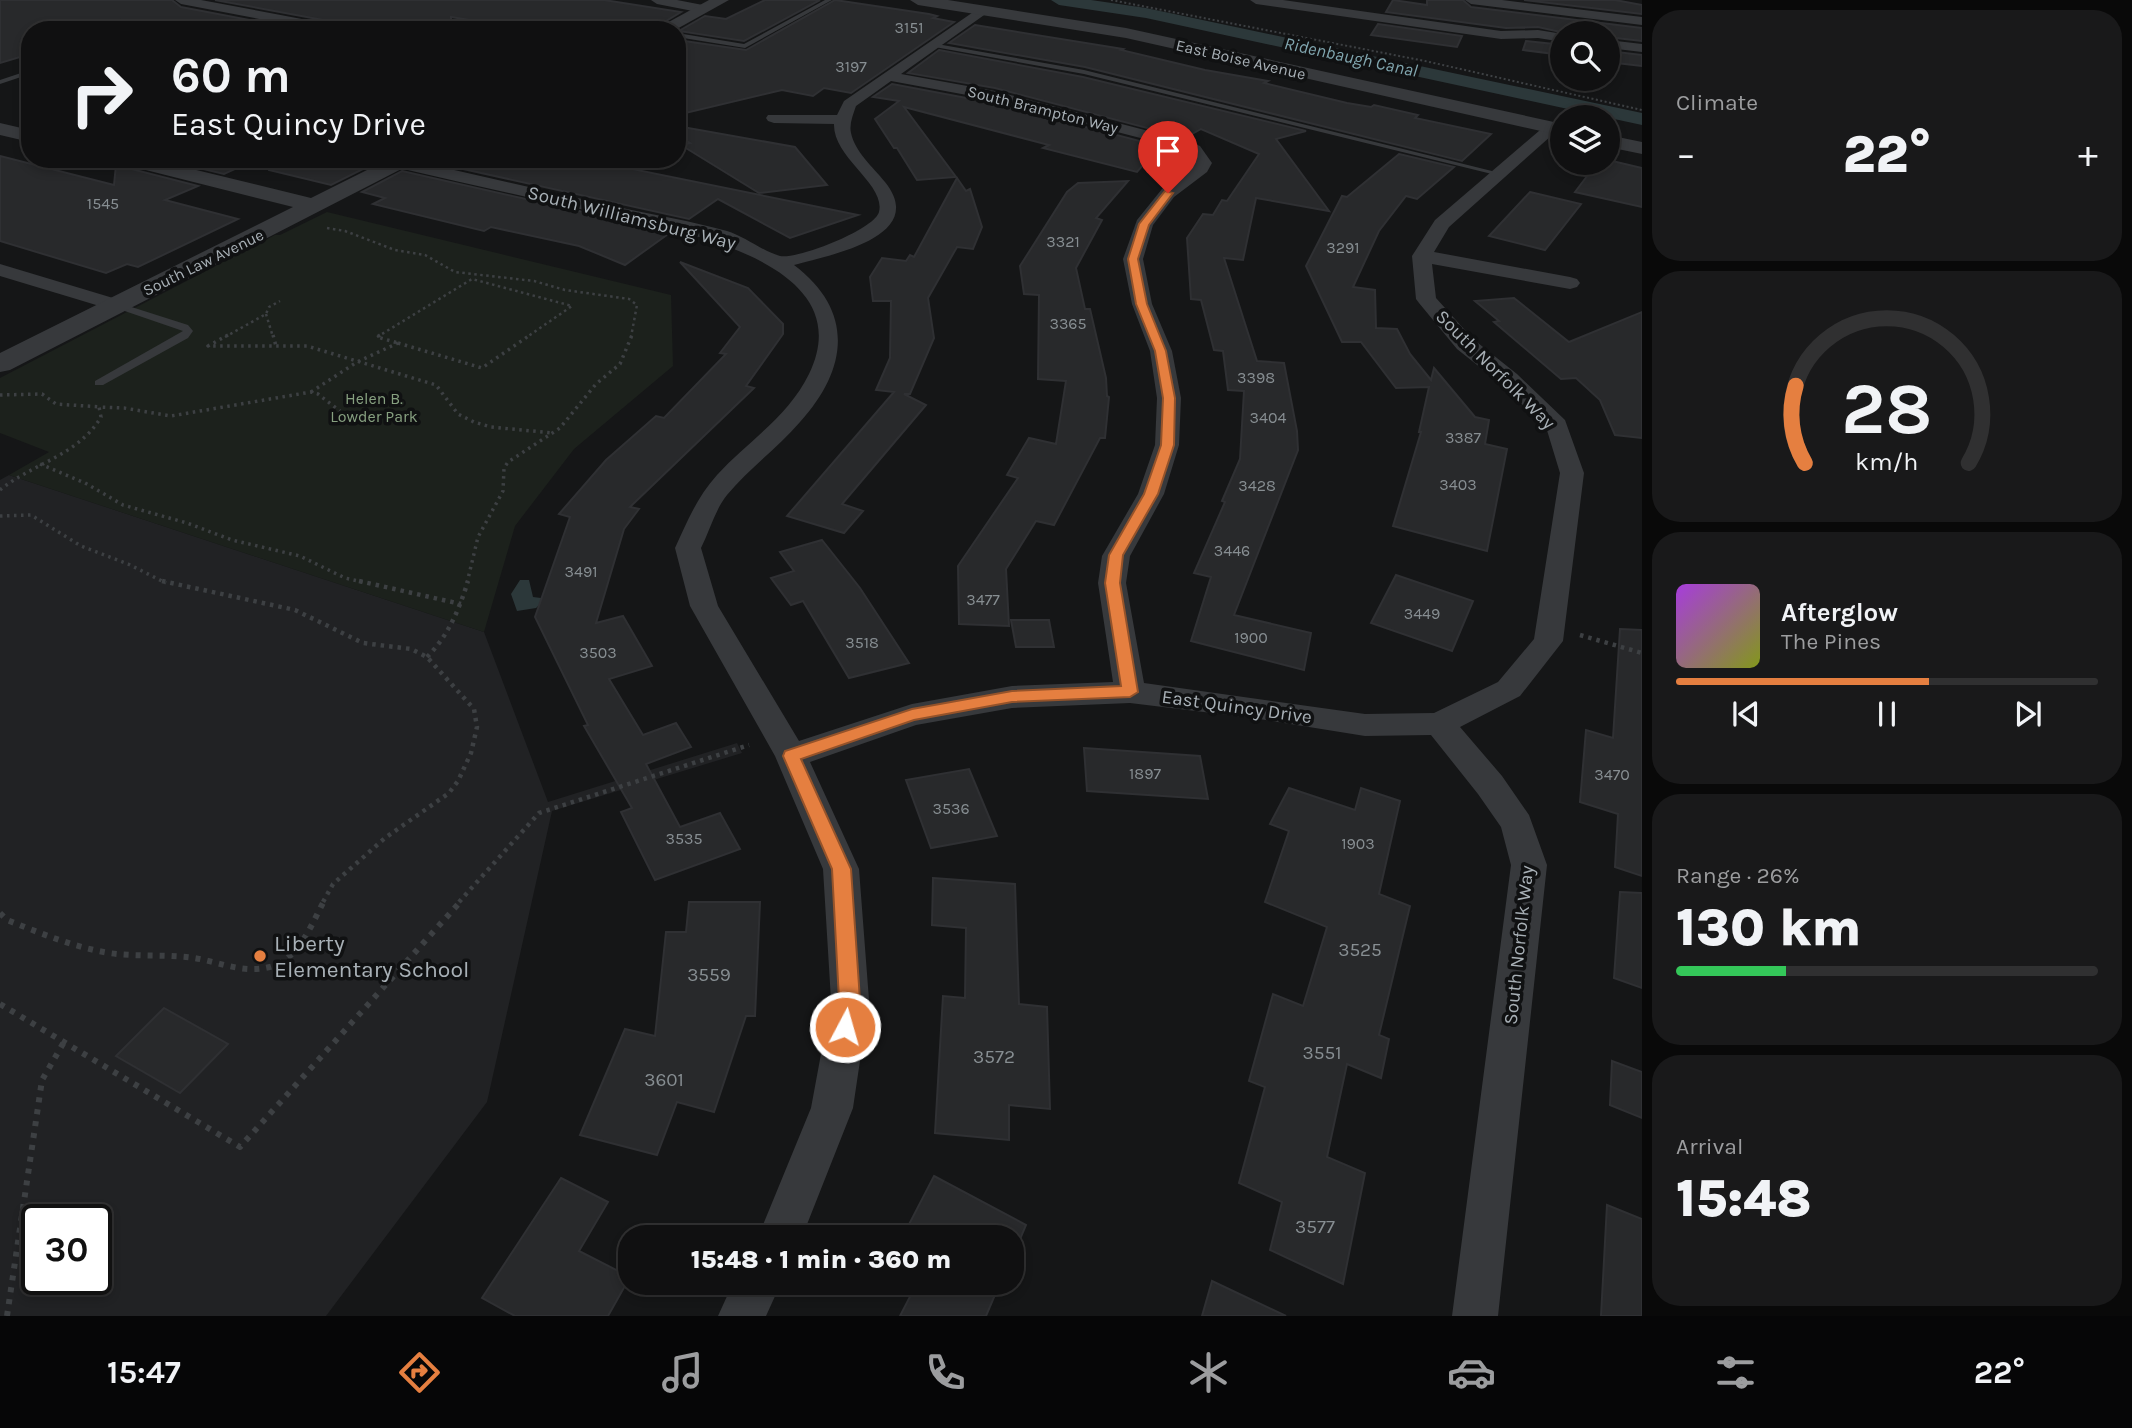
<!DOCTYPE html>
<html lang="en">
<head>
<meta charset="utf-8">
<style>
	:root { --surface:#101011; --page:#19191a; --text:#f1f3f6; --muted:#9c9d9f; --line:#303031; --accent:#e57f40 }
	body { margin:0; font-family:Karla,sans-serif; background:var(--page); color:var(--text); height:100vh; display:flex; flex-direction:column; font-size:26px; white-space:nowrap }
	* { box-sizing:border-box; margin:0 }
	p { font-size:23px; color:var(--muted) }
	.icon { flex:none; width:38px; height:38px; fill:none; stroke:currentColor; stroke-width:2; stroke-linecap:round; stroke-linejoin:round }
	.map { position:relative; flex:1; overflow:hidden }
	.drawer { display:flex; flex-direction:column; gap:10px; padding:10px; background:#090909; width:490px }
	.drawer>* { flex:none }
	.guide { position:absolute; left:21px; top:21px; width:665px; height:147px; border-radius:28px; box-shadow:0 4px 10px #0003,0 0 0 2px var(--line); background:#101011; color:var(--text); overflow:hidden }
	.controls { position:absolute; left:1550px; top:21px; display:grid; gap:14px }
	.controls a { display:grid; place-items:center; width:70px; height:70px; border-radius:50%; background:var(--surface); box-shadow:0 4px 10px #0003,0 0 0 2px var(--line); font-size:35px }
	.speed { position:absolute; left:21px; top:1204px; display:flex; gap:14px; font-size:35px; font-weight:700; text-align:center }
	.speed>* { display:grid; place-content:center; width:91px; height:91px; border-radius:50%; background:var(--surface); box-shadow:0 4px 10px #0003,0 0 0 2px var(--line); line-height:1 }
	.speed .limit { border:4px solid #111; border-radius:10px; background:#fff; color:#111 }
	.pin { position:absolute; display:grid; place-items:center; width:60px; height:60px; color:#fff; margin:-72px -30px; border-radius:50% 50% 50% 0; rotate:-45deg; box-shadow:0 0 7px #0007 }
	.pin .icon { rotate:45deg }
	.me { position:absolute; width:77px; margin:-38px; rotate:6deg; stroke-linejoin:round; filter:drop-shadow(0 0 5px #0008) }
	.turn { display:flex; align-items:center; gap:24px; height:147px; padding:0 35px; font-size:32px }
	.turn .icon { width:91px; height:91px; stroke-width:2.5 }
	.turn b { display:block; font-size:49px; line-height:60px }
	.big { font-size:52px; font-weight:800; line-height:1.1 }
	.drawer .card { flex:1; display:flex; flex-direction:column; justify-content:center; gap:10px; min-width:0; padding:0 24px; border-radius:28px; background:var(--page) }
	.drawer .dial { align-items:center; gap:0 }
	.dial svg { height:182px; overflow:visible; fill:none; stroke:var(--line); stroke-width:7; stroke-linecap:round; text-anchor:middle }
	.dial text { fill:var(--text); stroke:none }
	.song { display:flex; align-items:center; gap:21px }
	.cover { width:84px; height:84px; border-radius:10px; background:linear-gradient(135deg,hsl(280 70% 55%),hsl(70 70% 35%)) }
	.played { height:7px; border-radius:4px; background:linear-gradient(90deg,var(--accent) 60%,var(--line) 60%) }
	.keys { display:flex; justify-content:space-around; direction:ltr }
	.heat { display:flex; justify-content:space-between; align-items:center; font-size:38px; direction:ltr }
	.charge { height:10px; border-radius:5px; background:linear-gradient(90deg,#34c759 26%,var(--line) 0) }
	.trip { position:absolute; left:618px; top:1225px; width:406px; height:70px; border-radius:28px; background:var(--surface); box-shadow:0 4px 10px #0003,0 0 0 2px var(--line); font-weight:800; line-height:70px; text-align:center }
	.tabs { display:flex; height:112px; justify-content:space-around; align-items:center; background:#060607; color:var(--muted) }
	.tabs .icon { width:49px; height:49px }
	.tabs .selected { color:var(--accent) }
	.tabs b { font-size:32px; color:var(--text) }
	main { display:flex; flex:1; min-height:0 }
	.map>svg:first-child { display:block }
	.built { fill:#212224; fill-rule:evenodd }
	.green { fill:#1c211c }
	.water { fill:#2c383a }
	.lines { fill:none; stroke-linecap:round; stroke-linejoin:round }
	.canal { fill:#2c383a; fill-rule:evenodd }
	.building { fill:#28292b; stroke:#2f3033; stroke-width:2 }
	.path-far4 { stroke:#3d4043; stroke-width:2; stroke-dasharray:2 2.5; stroke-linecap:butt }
	.path-far3 { stroke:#3d4043; stroke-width:2.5; stroke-dasharray:2.5 3.5; stroke-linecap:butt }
	.path-far2 { stroke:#3d4043; stroke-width:3.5; stroke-dasharray:2.5 4.5; stroke-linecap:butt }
	.path-far1 { stroke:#3d4043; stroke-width:4.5; stroke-dasharray:3.5 5; stroke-linecap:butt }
	.path { stroke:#3d4043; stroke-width:6; stroke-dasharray:5 7; stroke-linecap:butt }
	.service { fill:#37393c; fill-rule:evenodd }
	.minor { fill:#37393c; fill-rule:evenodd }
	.tertiary { fill:#37393c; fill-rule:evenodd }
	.route { fill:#e57f40; stroke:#95532a; stroke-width:2 }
	.poi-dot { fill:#e57f40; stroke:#101112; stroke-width:2.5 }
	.labels { text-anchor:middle; stroke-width:7; stroke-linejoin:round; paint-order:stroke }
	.number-label { font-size:16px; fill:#878e92 }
	.far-street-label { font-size:16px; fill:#a8b0b6; stroke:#101112 }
	.far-park-label { font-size:16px; fill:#87a080; stroke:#101112 }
	.far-water-label { font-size:18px; font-style:italic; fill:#81a6af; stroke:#101112 }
	.street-label { font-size:19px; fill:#a8b0b6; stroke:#101112 }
	.near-number-label { font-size:19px; fill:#878e92 }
	.near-poi-label { font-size:23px; fill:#a8b0b6; stroke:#101112; text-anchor:start }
</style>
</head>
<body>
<main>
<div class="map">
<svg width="1642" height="1316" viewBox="0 0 1642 1316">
	<rect width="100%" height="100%" fill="#151617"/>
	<!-- built -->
	<path class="built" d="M9 475 484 632 548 802 737 743 742 753 552 811 487 1102 326 1316H0V480ZM37 1220H96V1279H37Z"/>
	<!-- green -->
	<path class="green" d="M327 212 671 295 673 366 574 449 515 526 484 632 9 475 49 452 0 433V378L275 235H280Z"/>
	<!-- water -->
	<path class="water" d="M520 580H529L533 597 541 598V603L536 608 517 611 511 594Z"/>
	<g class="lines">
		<!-- canal -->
		<path class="canal" d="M1051 0H1091L1146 8 1642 113V125L1146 18 1059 5Z"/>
	</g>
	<!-- building -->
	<g class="building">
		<path d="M0 0H172L181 7 302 30H123L121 20 62 30H30V54L0 63Z"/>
		<path d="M215 0H604L681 12 651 30H499L500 25 451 17V23L349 30 339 23Z"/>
		<path d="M765 0H820L744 41 679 31 705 16 726 19Z"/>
		<path d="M835 0 929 14 937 16 933 18 954 22 851 93 824 88 813 96 782 90 677 115V40L746 50Z"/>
		<path d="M1393 0 1427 5V0H1463L1471 7 1642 28V41L1608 37V33H1565L1538 27 1506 28 1386 12Z"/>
		<path d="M1524 0H1615L1642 5V14Z"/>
		<path d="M1378 24 1462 36 1457 47 1371 35Z"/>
		<path d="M975 25 1123 49 1121 50 1205 70 1268 81 1264 83 1347 103 1371 107 1374 105 1418 115 1415 118 1491 134 1462 161 1085 67 949 43Z"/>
		<path d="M1526 41 1563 45V55L1523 50Z"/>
		<path d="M939 50 1083 77 1306 131 1276 139 1329 211 1256 198 1243 260 1224 258 1257 361 1284 363 1297 431 1298 450 1234 615 1311 633 1304 670 1191 641 1211 577 1194 573 1225 502 1222 501 1240 459 1244 391 1228 390 1223 351 1214 350 1201 300 1191 299 1187 238 1203 214 1213 215 1222 200 1227 201 1259 154 1201 129 1185 138 995 88 908 73Z"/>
		<path d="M1608 51 1642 55V66L1608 62Z"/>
		<path d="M892 84 993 103 1167 148 1149 158 1137 172 1043 148 1049 145 904 107 956 177 917 180 897 148H894L875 119 899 101 873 97Z"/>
		<path d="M677 126 795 147 827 185 759 193 681 145 690 143 677 135Z"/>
		<path d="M1399 154 1454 167 1417 199 1406 196 1379 231 1353 287 1375 290 1376 328 1397 329 1410 354 1431 380 1434 368 1475 417 1489 420 1485 444 1507 449 1487 551 1393 526 1421 432H1419L1429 387 1396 388 1361 342H1342L1306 266 1342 196 1347 197Z"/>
		<path d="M0 156 114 185 116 165 198 186 165 200 238 219 138 267 127 264 106 273 0 241Z"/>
		<path d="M187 159H257L224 174 182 164Z"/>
		<path d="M270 159H383L331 185 269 170Z"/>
		<path d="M418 159H562L592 166 598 162 858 215 790 238 718 199 689 219Z"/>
		<path d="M1608 160 1642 168V207L1575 192 1597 163H1608Z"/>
		<path d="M402 171 654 228 671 232 625 265 579 246 491 227 484 231 373 204 385 198 362 192Z"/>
		<path d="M957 178 966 191 970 189 982 227 973 249 957 247 928 298 934 338 910 394H904L926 405 842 504 863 511 844 533 787 516 894 392 876 390 890 358 891 301H873L870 277 882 258 906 261 910 255 914 257Z"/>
		<path d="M1128 181 1096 218 1102 220 1076 268 1085 309H1090L1106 378 1107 396 1109 397 1105 438H1100L1054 525 1036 521 1006 569 1009 626 959 624 958 566 1018 478 1007 475 1029 438 1056 444 1066 381 1038 379 1039 295 1024 294 1020 266 1067 192 1078 183Z"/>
		<path d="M1530 192 1581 204 1545 250 1489 236Z"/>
		<path d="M680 262 748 288 783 324V334L746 386 754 388 630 507 639 509 624 529 596 623 623 616 652 666 609 679 643 735 676 723 691 747 646 764 680 827 720 813 740 849 655 880 621 812 632 808 584 726 588 725 535 617 570 517 559 514 606 460 656 416 664 418 726 354 720 353 740 327Z"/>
		<path d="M1514 298 1569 342 1642 312V438L1615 435 1600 400 1576 378 1561 379 1494 322 1499 321 1475 301Z"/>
		<path d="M822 540 860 588 909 663 849 678 803 601 791 605 771 578 794 571 780 552Z"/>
		<path d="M1396 575 1473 601 1452 651 1371 623Z"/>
		<path d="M1011 620H1049L1054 647H1016Z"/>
		<path d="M1620 629 1642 630V876L1615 867 1618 814 1580 802 1586 730 1613 738Z"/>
		<path d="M1084 748 1200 756 1208 799 1087 791Z"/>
		<path d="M969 769 997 836 931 848 906 780Z"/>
		<path d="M1289 788 1355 810 1361 788 1400 801 1379 894 1410 906 1379 1035 1389 1039 1381 1078 1347 1064 1327 1157 1365 1173 1343 1284 1270 1250 1282 1202 1239 1183 1265 1087 1249 1081 1273 994 1303 1006 1327 927 1265 902 1289 831 1270 824Z"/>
		<path d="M933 878 1015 884 1019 1004 1047 1007 1050 1109 1009 1105V1140L935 1133 943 996 965 998 966 928 932 925Z"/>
		<path d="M1620 892 1642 893V988L1614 978Z"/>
		<path d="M689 902H760L755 1016H746L714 1112 677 1102 657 1155 580 1135 625 1029 655 1036 666 932H686Z"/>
		<path d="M164 1008 228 1044 180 1093 116 1056Z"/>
		<path d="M1612 1061 1642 1072V1118L1610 1105Z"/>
		<path d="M934 1176 1026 1225 1012 1258V1237L903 1236Z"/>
		<path d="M561 1178 608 1202 579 1251 630 1277 608 1316H515L482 1298Z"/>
		<path d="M1607 1205 1642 1219V1316H1601Z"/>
		<path d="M1212 1281 1286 1316H1202Z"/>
		<path d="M917 1283H1000L986 1316H900Z"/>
	</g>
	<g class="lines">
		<!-- path-far4 -->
		<path class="path-far4" d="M1111 0 1425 61 1642 110"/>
		<!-- path-far3 -->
		<g class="path-far3">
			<path d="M327 228 345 231 395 250 425 255 455 272 534 281 565 290 629 299 637 305 631 337"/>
			<path d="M266 314 273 337"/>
			<path d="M225 337 266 314 269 307 280 301"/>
			<path d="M377 337 472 279 572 306 527 337"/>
		</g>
		<!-- path-far2 -->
		<g class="path-far2">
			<path d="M228 335 208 346H307L436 385 458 414 474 422 491 427 553 433"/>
			<path d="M273 335 276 346"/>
			<path d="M380 335 377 337 398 343"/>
			<path d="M398 343 482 368 530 335"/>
			<path d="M311 392 357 362 398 343"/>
			<path d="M0 395 42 394 56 404 101 407"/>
			<path d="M40 464 85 483 123 505 187 523 232 540 300 556 345 578 367 583"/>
			<path d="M0 490C33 463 78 456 101 417L99 407 124 408 171 416 311 392 318 394 340 411"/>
			<path d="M0 516 31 515 81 546 128 564 166 583"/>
			<path d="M467 583 478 537 503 491 504 468 508 462 560 428 596 384 620 364 632 335"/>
		</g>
		<!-- path-far1 -->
		<g class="path-far1">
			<path d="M162 581 295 610 363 643 411 649 427 657 474 709 477 727 471 753 458 781 449 793 385 838 333 884 323 902"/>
			<path d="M359 581 461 604"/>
			<path d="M1580 635 1642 653"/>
			<path d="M427 657C448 636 459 610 468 581"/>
			<path d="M459 902 539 813 749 745"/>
		</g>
		<!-- path -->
		<g class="path">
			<path d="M0 913 7 920C40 933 73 947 109 953 137 957 166 954 194 958 220 962 245 975 273 966 300 957 312 923 324 901"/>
			<path d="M0 1004 240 1147 461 901"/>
			<path d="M7 1316 42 1080 64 1042"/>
		</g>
		<!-- service -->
		<g class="service">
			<path d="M825 0H832L745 48 677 37V33L744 44Z"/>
			<path d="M931 43 1084 70 1504 174 1500 176 1084 74 929 46Z"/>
			<path d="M30 70V74L0 84V80Z"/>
			<path d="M174 159H185L164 170 157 168Z"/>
			<path d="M113 303H119L188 325 193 331 188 338 103 385H95V381L183 331 113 307Z"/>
		</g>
		<!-- minor -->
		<g class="minor">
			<path d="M175 0H201L339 26 346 30H317L181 4Z"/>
			<path d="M651 0H677L708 6 709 9 703 13 657 4Z"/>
			<path d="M1250 0H1283L1501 31 1538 30 1563 34V42L1538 38 1501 39 1256 4Z"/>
			<path d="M1465 0H1502L1642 17V25L1471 4Z"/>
			<path d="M982 6 988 10 987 13 901 74 995 91 1187 141 1200 146 1212 163 1207 172 1174 197 1153 225 1143 259 1152 304 1172 351 1181 398 1179 445 1164 494 1130 556 1126 583 1144 683 1365 714 1434 713 1498 682 1534 639 1560 473 1546 427 1501 384 1457 349 1419 303 1416 299 1412 256 1435 220 1546 125 1552 123 1560 128 1449 227 1434 252 1570 277 1577 279 1580 283 1577 287 1570 289 1432 264 1436 298 1473 339 1517 374 1565 420 1584 473 1563 641 1520 696 1460 727 1502 776 1529 815 1547 865 1498 1316H1452L1511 865 1501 827 1478 794 1431 735 1365 736 1253 718 1130 703 1012 708 916 725 810 762 859 869 869 1000 853 1108 802 1237H758L811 1108 831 1000 823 869 775 756 690 606 675 548C687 522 697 497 717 475 748 441 788 417 809 374 867 254 652 226 580 209 519 195 459 182 399 168L391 163 393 159H405C476 175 547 191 618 207 654 215 691 221 727 231 744 236 764 252 780 256 796 260 874 230 879 212 886 184 833 158 834 124L774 123 768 121 766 118 768 115H837L844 101ZM891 81 994 100 1175 147 1188 154 1195 163 1162 189 1137 220 1123 259 1132 304 1150 351 1157 398 1155 445 1138 494 1102 556 1098 583 1113 682 1012 686 912 704 799 741 718 606 701 548C710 530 715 510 727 495 749 468 778 448 800 422 848 369 855 311 794 265 830 255 929 237 885 182 873 167 855 152 851 133 849 124 853 115 856 106Z"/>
			<path d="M1608 40 1642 44V52L1608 48Z"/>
			<path d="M0 264 123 301 126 305 123 309 116 311 0 276Z"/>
			<path d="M733 1283H781L766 1316H718Z"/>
		</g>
		<!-- tertiary -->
		<g class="tertiary">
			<path d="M709 0H729L675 30H654Z"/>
			<path d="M910 0H948L1126 28 1563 124V136L1126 38 918 5Z"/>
			<path d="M0 123 30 130V142L0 135Z"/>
			<path d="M1608 135 1642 142V154L1608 147Z"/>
			<path d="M115 159H151L311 198 389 159H416L413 163 10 370 0 372V353L293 207 118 163Z"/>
		</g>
	</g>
	<!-- route -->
	<path class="route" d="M1165 191 1173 193 1149 225 1138 259 1147 304 1166 351 1175 398 1174 445 1158 494 1123 555 1120 583 1138 692 1130 697 1012 702 914 720 801 759 851 869 860 1000 853 1034 845 1037 838 1034 835 1027 839 1000 832 869 783 756 785 751 912 709 1012 691 1121 686 1105 583 1109 555 1144 494 1161 445 1163 398 1155 351 1136 304 1128 259 1139 224Z"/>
	<!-- markers -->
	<circle class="poi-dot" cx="260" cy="956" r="7"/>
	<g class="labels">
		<!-- number labels -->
		<g class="number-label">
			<text x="909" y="33">3151</text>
			<text x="851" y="72">3197</text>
			<text x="103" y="209">1545</text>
			<text x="1063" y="247">3321</text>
			<text x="1343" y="253">3291</text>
			<text x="1068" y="329">3365</text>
			<text x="1256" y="383">3398</text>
			<text x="1268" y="423">3404</text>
			<text x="1463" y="443">3387</text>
			<text x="1458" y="490">3403</text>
			<text x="1257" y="491">3428</text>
			<text x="1232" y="556">3446</text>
			<text x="581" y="577">3491</text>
			<text x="983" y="605">3477</text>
			<text x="1422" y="619">3449</text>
			<text x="1251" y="643">1900</text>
			<text x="862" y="648">3518</text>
			<text x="598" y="658">3503</text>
			<text x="1145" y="779">1897</text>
			<text x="1612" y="780">3470</text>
			<text x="951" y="814">3536</text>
			<text x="684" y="844">3535</text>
			<text x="1358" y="849">1903</text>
		</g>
		<!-- far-street labels -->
		<g class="far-street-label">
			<text transform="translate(1241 59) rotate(13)" y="6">East Boise Avenue</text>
			<text transform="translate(1043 109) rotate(14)" y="6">South Brampton Way</text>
			<text transform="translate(203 262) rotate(-26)" y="6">South Law Avenue</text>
		</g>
		<!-- far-park labels -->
		<g class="far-park-label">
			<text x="374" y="404">Helen B.<tspan x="374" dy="18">Lowder Park</tspan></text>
		</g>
		<!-- far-water labels -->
		<g class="far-water-label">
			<text transform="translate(1351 57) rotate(12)" y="6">Ridenbaugh Canal</text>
		</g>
		<!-- street labels -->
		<g class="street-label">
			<text transform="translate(632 217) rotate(14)" y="7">South Williamsburg Way</text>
			<text transform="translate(1496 369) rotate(45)" y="7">South Norfolk Way</text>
			<text transform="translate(1237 706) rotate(8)" y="7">East Quincy Drive</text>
			<text transform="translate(1518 945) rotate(-84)" y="7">South Norfolk Way</text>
		</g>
		<!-- near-number labels -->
		<g class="near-number-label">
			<text x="1360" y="956">3525</text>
			<text x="709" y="981">3559</text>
			<text x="1322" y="1059">3551</text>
			<text x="994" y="1063">3572</text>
			<text x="664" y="1086">3601</text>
			<text x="1315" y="1233">3577</text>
		</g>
		<!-- near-poi labels -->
		<g class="near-poi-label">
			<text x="274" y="951">Liberty<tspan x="274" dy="26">Elementary School</tspan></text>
		</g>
	</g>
</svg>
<div class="controls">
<a><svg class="icon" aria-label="search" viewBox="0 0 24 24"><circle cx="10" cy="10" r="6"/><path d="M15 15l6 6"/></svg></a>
<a><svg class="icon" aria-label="layers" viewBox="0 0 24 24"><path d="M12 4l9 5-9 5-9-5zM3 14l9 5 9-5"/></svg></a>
</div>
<div class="speed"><div class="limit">30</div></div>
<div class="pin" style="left:1168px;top:193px;background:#d93025"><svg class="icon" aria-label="arrive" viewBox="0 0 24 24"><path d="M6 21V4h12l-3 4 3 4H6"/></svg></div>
<svg class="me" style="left:845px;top:1027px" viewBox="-20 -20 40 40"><circle r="17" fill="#e57f40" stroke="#fff" stroke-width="3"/><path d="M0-11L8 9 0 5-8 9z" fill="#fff"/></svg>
<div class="trip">15:48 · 1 min · 360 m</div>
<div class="guide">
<div class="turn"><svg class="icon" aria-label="right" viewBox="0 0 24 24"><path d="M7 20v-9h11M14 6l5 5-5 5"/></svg><div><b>60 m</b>East Quincy Drive</div></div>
</div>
</div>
<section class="drawer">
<div class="card"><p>Climate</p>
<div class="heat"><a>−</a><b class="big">22°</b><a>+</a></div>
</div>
<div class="card dial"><svg viewBox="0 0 100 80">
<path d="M14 69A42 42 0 1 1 86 69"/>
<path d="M14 69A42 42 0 0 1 10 35" stroke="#e57f40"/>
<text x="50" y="56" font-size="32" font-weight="700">28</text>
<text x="50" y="72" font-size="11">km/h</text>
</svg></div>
<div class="card">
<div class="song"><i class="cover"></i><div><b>Afterglow</b><p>The Pines</p></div></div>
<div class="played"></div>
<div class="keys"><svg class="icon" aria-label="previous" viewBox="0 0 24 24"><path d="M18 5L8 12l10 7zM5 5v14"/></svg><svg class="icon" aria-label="pause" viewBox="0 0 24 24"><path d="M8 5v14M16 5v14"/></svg><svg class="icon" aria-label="next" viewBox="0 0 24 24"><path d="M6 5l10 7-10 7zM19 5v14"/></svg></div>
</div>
<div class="card"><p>Range · 26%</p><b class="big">130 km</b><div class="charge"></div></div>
<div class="card"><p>Arrival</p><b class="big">15:48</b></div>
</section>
</main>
<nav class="tabs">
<b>15:47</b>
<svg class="icon selected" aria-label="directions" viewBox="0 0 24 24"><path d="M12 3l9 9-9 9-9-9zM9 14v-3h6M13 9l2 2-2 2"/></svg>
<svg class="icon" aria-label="music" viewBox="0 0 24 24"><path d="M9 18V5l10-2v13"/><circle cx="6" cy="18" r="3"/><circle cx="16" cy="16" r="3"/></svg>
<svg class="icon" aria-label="phone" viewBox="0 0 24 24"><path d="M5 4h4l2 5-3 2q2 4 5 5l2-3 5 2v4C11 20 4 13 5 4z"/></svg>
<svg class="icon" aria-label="climate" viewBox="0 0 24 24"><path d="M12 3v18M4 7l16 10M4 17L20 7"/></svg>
<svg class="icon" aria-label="car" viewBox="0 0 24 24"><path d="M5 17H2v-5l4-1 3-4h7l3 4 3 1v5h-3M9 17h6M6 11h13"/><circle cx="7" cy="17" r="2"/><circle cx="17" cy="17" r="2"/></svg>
<svg class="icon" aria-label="filters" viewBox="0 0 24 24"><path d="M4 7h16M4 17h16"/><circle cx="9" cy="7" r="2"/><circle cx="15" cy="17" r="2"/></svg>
<b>22°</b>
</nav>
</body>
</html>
